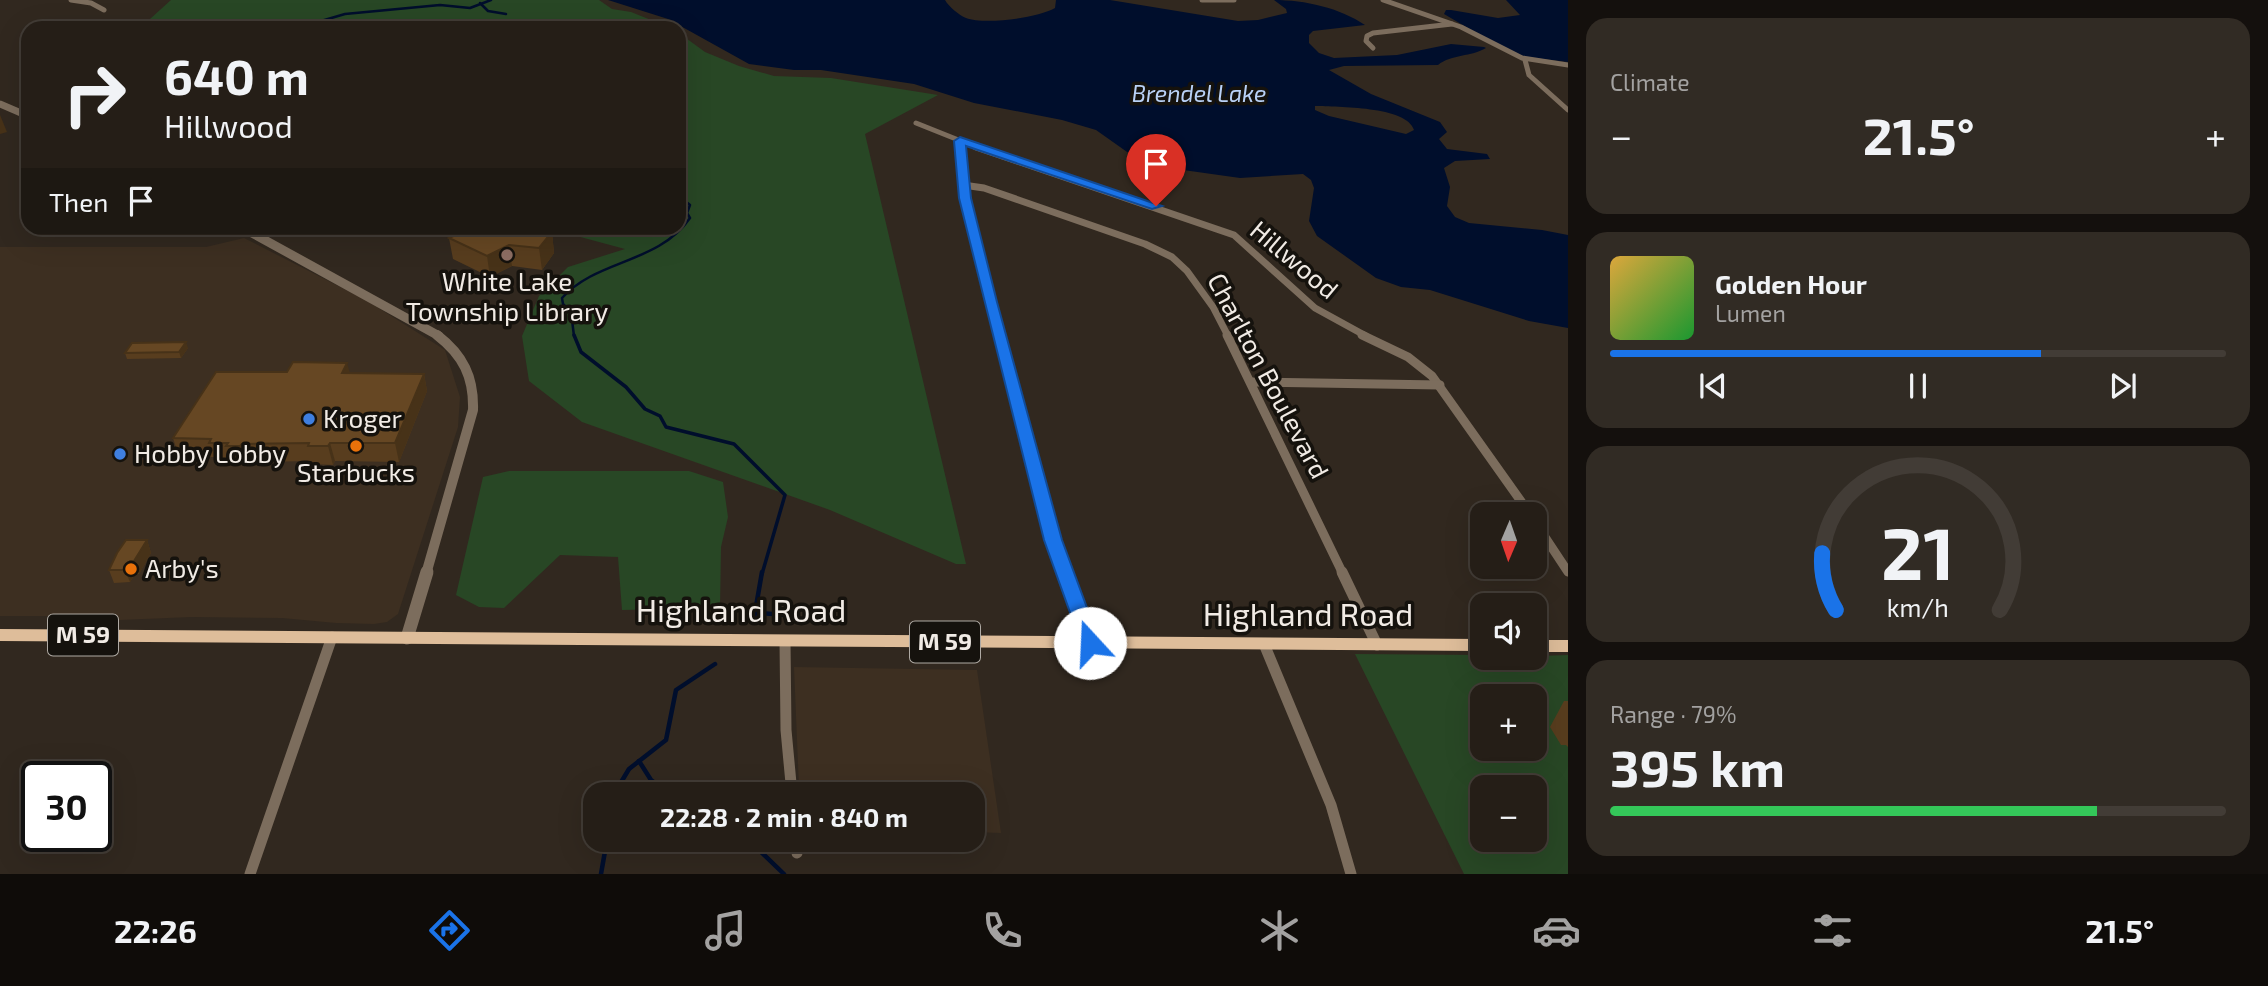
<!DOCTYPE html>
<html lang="en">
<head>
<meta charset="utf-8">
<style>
	:root { --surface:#251e17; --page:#312b24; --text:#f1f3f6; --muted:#a3a2a1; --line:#423c36; --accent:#1a73e8 }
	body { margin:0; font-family:"Exo 2",sans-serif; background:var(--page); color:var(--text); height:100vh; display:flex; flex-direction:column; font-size:26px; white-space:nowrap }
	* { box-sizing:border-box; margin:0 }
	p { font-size:23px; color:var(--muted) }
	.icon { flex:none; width:38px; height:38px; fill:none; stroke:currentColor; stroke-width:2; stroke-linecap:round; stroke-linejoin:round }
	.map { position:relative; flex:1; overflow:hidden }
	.drawer { display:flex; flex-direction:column; gap:18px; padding:18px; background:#14100d; width:700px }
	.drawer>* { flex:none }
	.top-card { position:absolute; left:21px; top:21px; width:665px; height:214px; border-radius:21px; box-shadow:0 7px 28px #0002,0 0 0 2px var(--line); background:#251e17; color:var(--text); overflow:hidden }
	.needle { width:46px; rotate:182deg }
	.controls { position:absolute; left:1470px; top:502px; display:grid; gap:14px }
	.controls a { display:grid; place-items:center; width:77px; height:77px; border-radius:14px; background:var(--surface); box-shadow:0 7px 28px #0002,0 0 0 2px var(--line); font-size:35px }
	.speed { position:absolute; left:21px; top:761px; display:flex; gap:14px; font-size:35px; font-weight:700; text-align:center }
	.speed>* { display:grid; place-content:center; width:91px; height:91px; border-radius:50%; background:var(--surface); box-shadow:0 7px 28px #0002,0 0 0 2px var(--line); line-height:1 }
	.speed .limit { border:4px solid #111; border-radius:10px; background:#fff; color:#111 }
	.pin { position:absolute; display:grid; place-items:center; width:60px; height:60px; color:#fff; margin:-72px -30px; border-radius:50% 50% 50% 0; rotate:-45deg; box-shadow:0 0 7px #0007 }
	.pin .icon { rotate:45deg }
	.me { position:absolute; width:77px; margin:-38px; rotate:340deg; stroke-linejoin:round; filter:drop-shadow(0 0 5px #0008) }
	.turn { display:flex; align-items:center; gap:24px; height:147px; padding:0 28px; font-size:32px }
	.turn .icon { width:91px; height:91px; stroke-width:2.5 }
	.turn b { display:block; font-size:49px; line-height:60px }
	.then { display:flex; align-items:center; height:66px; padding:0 28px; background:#0003; gap:14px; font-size:26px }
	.big { font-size:52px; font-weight:700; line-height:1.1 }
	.drawer .card { flex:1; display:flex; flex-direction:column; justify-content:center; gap:10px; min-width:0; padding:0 24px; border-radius:21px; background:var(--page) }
	.drawer .dial { align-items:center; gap:0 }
	.dial svg { height:182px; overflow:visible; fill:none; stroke:var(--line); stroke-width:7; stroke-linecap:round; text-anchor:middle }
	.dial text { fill:var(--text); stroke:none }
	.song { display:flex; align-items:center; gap:21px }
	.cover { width:84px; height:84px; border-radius:10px; background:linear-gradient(135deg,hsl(40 70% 55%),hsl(130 70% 35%)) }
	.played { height:7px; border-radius:4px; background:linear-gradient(90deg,var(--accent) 70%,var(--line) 70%) }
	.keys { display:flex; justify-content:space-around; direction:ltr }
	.heat { display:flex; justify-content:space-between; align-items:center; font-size:38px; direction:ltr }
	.charge { height:10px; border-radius:5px; background:linear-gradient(90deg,#34c759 79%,var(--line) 0) }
	.trip { position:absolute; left:583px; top:782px; width:402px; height:70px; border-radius:21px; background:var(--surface); box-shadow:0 7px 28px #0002,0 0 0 2px var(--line); font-weight:700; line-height:70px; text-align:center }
	.tab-bar { display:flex; height:112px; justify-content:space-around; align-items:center; background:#0f0c09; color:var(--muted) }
	.tab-bar .icon { width:49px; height:49px }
	.tab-bar .current { color:var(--accent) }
	.tab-bar b { font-size:32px; color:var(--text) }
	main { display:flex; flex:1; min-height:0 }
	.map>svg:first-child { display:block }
	.built { fill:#3d2f21 }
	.green { fill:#284725; fill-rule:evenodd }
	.water { fill:#000e2c; fill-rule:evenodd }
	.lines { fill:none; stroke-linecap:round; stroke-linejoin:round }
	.stream-far2 { stroke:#000e2c; stroke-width:2.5 }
	.stream-far1 { stroke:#000e2c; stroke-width:3.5 }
	.stream { stroke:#000e2c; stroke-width:4.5 }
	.minor-far3 { stroke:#7c6d5d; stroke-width:5 }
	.minor-far2 { stroke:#7c6d5d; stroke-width:7 }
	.minor-far1 { stroke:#7c6d5d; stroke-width:9 }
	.minor { stroke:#7c6d5d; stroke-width:11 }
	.tertiary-far3 { stroke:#7c6d5d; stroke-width:7 }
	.tertiary-far2 { stroke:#7c6d5d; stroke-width:9 }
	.tertiary-far1 { stroke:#7c6d5d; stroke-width:10 }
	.tertiary { stroke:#7c6d5d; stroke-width:13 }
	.trunk { fill:#debd9a; fill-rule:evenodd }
	.wall { fill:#583d1e }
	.shaded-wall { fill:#473218 }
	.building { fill:#664723; stroke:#473218; stroke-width:2 }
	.route { fill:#1a73e8; stroke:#114b97; stroke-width:2 }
	.education-dot { fill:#8d6e63; stroke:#15120d; stroke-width:2.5 }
	.shop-dot { fill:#3f7fe0; stroke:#15120d; stroke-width:2.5 }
	.food-dot { fill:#e8710a; stroke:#15120d; stroke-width:2.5 }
	.labels { text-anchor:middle; stroke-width:7; stroke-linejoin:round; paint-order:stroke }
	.far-water-label { font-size:23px; font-style:italic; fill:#b9d1f6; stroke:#15120d }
	.shield { fill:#15120d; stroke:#afaaa4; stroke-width:2 }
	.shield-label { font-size:24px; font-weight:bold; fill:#f1ebe5 }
	.street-label { font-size:26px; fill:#f1ebe5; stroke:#15120d }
	.poi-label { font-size:26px; fill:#f1ebe5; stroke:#15120d; text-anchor:start }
	.near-street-label { font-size:32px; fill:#f1ebe5; stroke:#15120d }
</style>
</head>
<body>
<main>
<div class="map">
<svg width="1568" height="874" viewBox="0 0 1568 874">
	<rect width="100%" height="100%" fill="#31281f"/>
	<!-- built -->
	<g class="built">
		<path d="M244 238 366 300 445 350 460 397 458 427 398 614 387 622 374 624 336 623 282 618 192 617 94 621 46 616H0V247H206Z"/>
		<path d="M794 667 977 670 1001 833 973 832V794H888L887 789 799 788Z"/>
	</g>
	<!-- green -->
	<g class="green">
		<path d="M171 0H599L612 9 631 12 671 28H140Z"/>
		<path d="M679 33 705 52 739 66 774 76 831 78 938 95 865 134 966 564H956L830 510 582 422 529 381 522 336 539 296 568 267 625 249 547 228H679Z"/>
		<path d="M509 471H689L723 482 728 517 721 547 720 608 622 610 618 557 560 555 504 608 479 607 456 595 483 477Z"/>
		<path d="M1355 654 1482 655V658L1568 655V874H1464ZM1482 696H1535V749H1482ZM1482 788H1535V840H1482Z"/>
	</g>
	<!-- water -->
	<g class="water">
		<path d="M608 0H945C949 7 959 15 966 18 985 25 1037 18 1055 8L1056 0H1110L1238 21 1258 20 1287 13 1286 9 1274 0C1305 0 1340 8 1365 25L1313 31 1309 35V43L1319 53 1334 58 1397 55 1451 44 1484 47 1486 48C1471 57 1452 54 1438 65L1344 66 1329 70 1371 94 1440 122 1447 132 1439 139 1447 149 1487 154 1490 159 1455 161 1444 168 1450 187 1447 206 1455 217 1469 223 1542 230 1568 235V328L1529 321 1430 290 1401 287 1376 278 1317 236 1309 221 1314 188 1311 180 1303 174 1240 178 1169 168 1137 159 1096 130 1062 120 974 103 914 84 821 70H794L749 64 668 19ZM1315 106C1337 107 1407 106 1414 130L1406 134 1329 116 1315 110Z"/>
		<path d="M1506 0H1568V62L1526 57 1502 48 1444 14 1446 10H1451L1498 18 1520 15Z"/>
	</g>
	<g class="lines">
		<!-- stream-far2 -->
		<g class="stream-far2">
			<path d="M480 3 488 11 506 14"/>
			<path d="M256 22V28"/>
			<path d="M297 28 345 14 440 5 470 8 491 0"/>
			<path d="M648 28 672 21"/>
			<path d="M574 336 571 312 563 304 562 298C597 259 658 264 690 218L687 213 690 205 679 196"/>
		</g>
		<!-- stream-far1 -->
		<path class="stream-far1" d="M574 335 581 352 626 387 645 409 660 416 666 427 734 444 785 495 762 574"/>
		<!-- stream -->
		<g class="stream">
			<path d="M757 613 788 615"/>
			<path d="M754 618 762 572"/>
			<path d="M639 761 651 780 670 794"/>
			<path d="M614 794 629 769 666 740 676 690 715 664"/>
			<path d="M743 840 759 850 784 874"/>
			<path d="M601 874 607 840"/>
		</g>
		<!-- minor-far3 -->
		<g class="minor-far3">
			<path d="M71 0 91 3 104 10"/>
			<path d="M1202 0H1234"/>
			<path d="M1383 0 1461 27 1522 58 1568 65"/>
			<path d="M1373 48 1366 41 1367 36 1373 33 1452 24"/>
			<path d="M1525 60 1529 75 1568 110"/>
			<path d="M916 123 981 149"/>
			<path d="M960 140 961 149"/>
		</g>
		<!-- minor-far2 -->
		<g class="minor-far2">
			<path d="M961 147 965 198 999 336"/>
			<path d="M976 147 1234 235 1315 308 1366 336"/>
			<path d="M963 185 984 188 1145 244 1172 257 1187 271 1213 307 1228 336"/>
		</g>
		<!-- minor-far1 -->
		<g class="minor-far1">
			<path d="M999 335 1053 540 1065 574"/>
			<path d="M1227 335 1343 574"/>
			<path d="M1362 335 1408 357 1432 376 1530 514"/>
			<path d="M1252 382 1440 385"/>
			<path d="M1535 522 1568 572"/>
		</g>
		<!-- minor -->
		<g class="minor">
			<path d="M1065 572 1090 643"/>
			<path d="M1342 572 1377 645"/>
			<path d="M785 641 786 730 792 794"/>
			<path d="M1264 644 1331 805 1351 874"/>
			<path d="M796 840 797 853"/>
			<path d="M250 874 332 637"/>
		</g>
		<!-- tertiary-far3 -->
		<path class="tertiary-far3" d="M0 104 28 116"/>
		<!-- tertiary-far2 -->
		<path class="tertiary-far2" d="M243 228 439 336"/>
		<!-- tertiary-far1 -->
		<path class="tertiary-far1" d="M426 574 473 410C474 377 463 355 437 335"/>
		<!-- tertiary -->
		<path class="tertiary" d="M407 638 427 572"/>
		<!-- trunk -->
		<g class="trunk">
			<path d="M0 629 1482 639V651L0 641Z"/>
			<rect x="1535" y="640" width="33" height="12"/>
		</g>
	</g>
	<!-- wall -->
	<g class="wall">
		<path d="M534 230 552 232 554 253 542 270 512 266 490 277 453 259 449 238Z"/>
		<path d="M188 348 181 358 127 359 125 353Z"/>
		<path d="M350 373 424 374 427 391 399 462 335 461 333 465 313 464 312 461 247 462 246 465 232 464 231 461H215L214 457H179L173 438Z"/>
		<path d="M147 540 151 553 139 574H135L130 582 114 583 109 570Z"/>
		<path d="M1564 701H1568V747L1566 745H1561L1550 727Z"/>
	</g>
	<!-- shaded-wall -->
	<g class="shaded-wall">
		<path d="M0 115 7 132 0 134Z"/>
		<path d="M552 232 554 253 542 270 539 248Z"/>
		<path d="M509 245 512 266 490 277 487 256Z"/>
		<path d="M186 342 188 348 181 358 179 352Z"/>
		<path d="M347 363 352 380 342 373Z"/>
		<path d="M424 374 427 391 399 462 395 443Z"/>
		<path d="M330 443 335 461 333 465 328 446Z"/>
		<path d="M242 444 247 462 246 465 240 446Z"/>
		<path d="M147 540 151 553 139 574 134 561Z"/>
		<path d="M130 561 135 574 130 582 125 570Z"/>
	</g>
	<!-- building -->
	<g class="building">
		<path d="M471 228H529L534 230 552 232 539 248 509 245 487 256 449 238Z"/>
		<path d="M186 342 179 352 125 353 132 343Z"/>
		<path d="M293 362 347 363 342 373 424 374 395 443H330L328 446H308L309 443 242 444 240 446H226L228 443H209L211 439 173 438 216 372H287Z"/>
		<path d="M126 540H147L134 561H130L125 570H109L117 553Z"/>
	</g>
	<!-- route -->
	<path class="route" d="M960 137 1162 206 1152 209 966 146 971 198 997 302 1062 540 1100 643 1097 648H1084L1081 643 1044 540 959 198 954 141Z"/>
	<!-- markers -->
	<circle class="education-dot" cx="507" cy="255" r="7"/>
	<g class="shop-dot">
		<circle cx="309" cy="419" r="7"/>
		<circle cx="120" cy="454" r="7"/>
	</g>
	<g class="food-dot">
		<circle cx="356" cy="446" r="7"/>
		<circle cx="131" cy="569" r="7"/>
	</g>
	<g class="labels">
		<!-- far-water labels -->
		<g class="far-water-label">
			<text x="1199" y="102">Brendel Lake</text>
		</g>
		<!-- shield labels -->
		<g class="shield">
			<rect x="48" y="614.5" width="70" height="41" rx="5"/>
			<rect x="910" y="621.5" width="70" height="41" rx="5"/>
		</g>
		<g class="shield-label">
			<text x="83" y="643">M 59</text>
			<text x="945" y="650">M 59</text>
		</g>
		<!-- street labels -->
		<g class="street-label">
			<text transform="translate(1294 260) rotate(40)" y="9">Hillwood</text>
			<text transform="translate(1268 376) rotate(62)" y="9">Charlton Boulevard</text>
		</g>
		<!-- poi labels -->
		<g class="poi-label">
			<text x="507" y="291" text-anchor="middle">White Lake<tspan x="507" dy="30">Township Library</tspan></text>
			<text x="323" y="428">Kroger</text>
			<text x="134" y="463">Hobby Lobby</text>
			<text x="356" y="482" text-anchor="middle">Starbucks</text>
			<text x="145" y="578">Arby's</text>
		</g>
		<!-- near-street labels -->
		<g class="near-street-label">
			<text x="741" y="622">Highland Road</text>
			<text x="1308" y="626">Highland Road</text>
		</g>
	</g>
</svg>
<div class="controls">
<a><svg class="needle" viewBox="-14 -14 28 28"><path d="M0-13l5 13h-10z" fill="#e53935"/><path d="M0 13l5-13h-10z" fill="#a3a2a1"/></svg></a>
<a><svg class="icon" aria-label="sound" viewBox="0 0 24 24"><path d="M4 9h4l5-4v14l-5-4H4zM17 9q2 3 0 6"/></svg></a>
<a>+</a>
<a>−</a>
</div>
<div class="speed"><div class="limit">30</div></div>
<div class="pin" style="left:1156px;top:206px;background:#d93025"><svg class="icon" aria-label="arrive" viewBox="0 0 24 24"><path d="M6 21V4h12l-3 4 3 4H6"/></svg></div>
<svg class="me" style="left:1090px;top:643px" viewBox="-20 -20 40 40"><circle r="19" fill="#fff"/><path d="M0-13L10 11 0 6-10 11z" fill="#1a73e8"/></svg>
<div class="trip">22:28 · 2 min · 840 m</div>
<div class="top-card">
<div class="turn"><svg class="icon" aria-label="right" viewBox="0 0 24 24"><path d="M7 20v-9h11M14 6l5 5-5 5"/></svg><div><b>640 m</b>Hillwood</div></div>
<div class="then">Then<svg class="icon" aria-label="arrive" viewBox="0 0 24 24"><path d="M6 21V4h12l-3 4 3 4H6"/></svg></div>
</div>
</div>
<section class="drawer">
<div class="card"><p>Climate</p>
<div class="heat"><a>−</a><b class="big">21.5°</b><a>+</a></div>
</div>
<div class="card">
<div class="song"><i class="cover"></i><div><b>Golden Hour</b><p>Lumen</p></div></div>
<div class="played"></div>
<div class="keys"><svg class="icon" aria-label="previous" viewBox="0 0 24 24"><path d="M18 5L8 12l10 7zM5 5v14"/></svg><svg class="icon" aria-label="pause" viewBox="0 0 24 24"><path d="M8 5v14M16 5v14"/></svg><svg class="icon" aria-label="next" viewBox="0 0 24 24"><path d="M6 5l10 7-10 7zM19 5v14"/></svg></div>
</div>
<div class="card dial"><svg viewBox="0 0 100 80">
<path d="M14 69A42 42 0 1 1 86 69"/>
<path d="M14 69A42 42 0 0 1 8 44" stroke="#1a73e8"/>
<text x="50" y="56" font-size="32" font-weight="700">21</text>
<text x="50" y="72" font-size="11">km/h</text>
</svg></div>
<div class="card"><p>Range · 79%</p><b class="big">395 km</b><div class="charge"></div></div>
</section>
</main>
<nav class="tab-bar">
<b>22:26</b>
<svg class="icon current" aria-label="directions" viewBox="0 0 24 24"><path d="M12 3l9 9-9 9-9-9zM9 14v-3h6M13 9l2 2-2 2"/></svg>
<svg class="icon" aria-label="music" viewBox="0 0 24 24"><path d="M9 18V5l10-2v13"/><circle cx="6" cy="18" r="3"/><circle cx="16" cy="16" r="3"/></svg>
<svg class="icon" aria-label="phone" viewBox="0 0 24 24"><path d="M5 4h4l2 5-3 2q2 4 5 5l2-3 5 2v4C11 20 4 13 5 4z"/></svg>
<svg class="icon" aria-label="climate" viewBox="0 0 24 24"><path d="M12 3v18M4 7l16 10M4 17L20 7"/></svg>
<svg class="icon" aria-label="car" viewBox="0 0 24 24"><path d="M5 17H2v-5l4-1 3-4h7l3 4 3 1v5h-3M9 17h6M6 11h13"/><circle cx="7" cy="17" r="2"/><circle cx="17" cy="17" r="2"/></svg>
<svg class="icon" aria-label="filters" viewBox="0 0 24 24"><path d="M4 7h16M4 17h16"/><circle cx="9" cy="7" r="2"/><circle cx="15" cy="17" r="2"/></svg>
<b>21.5°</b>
</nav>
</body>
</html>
